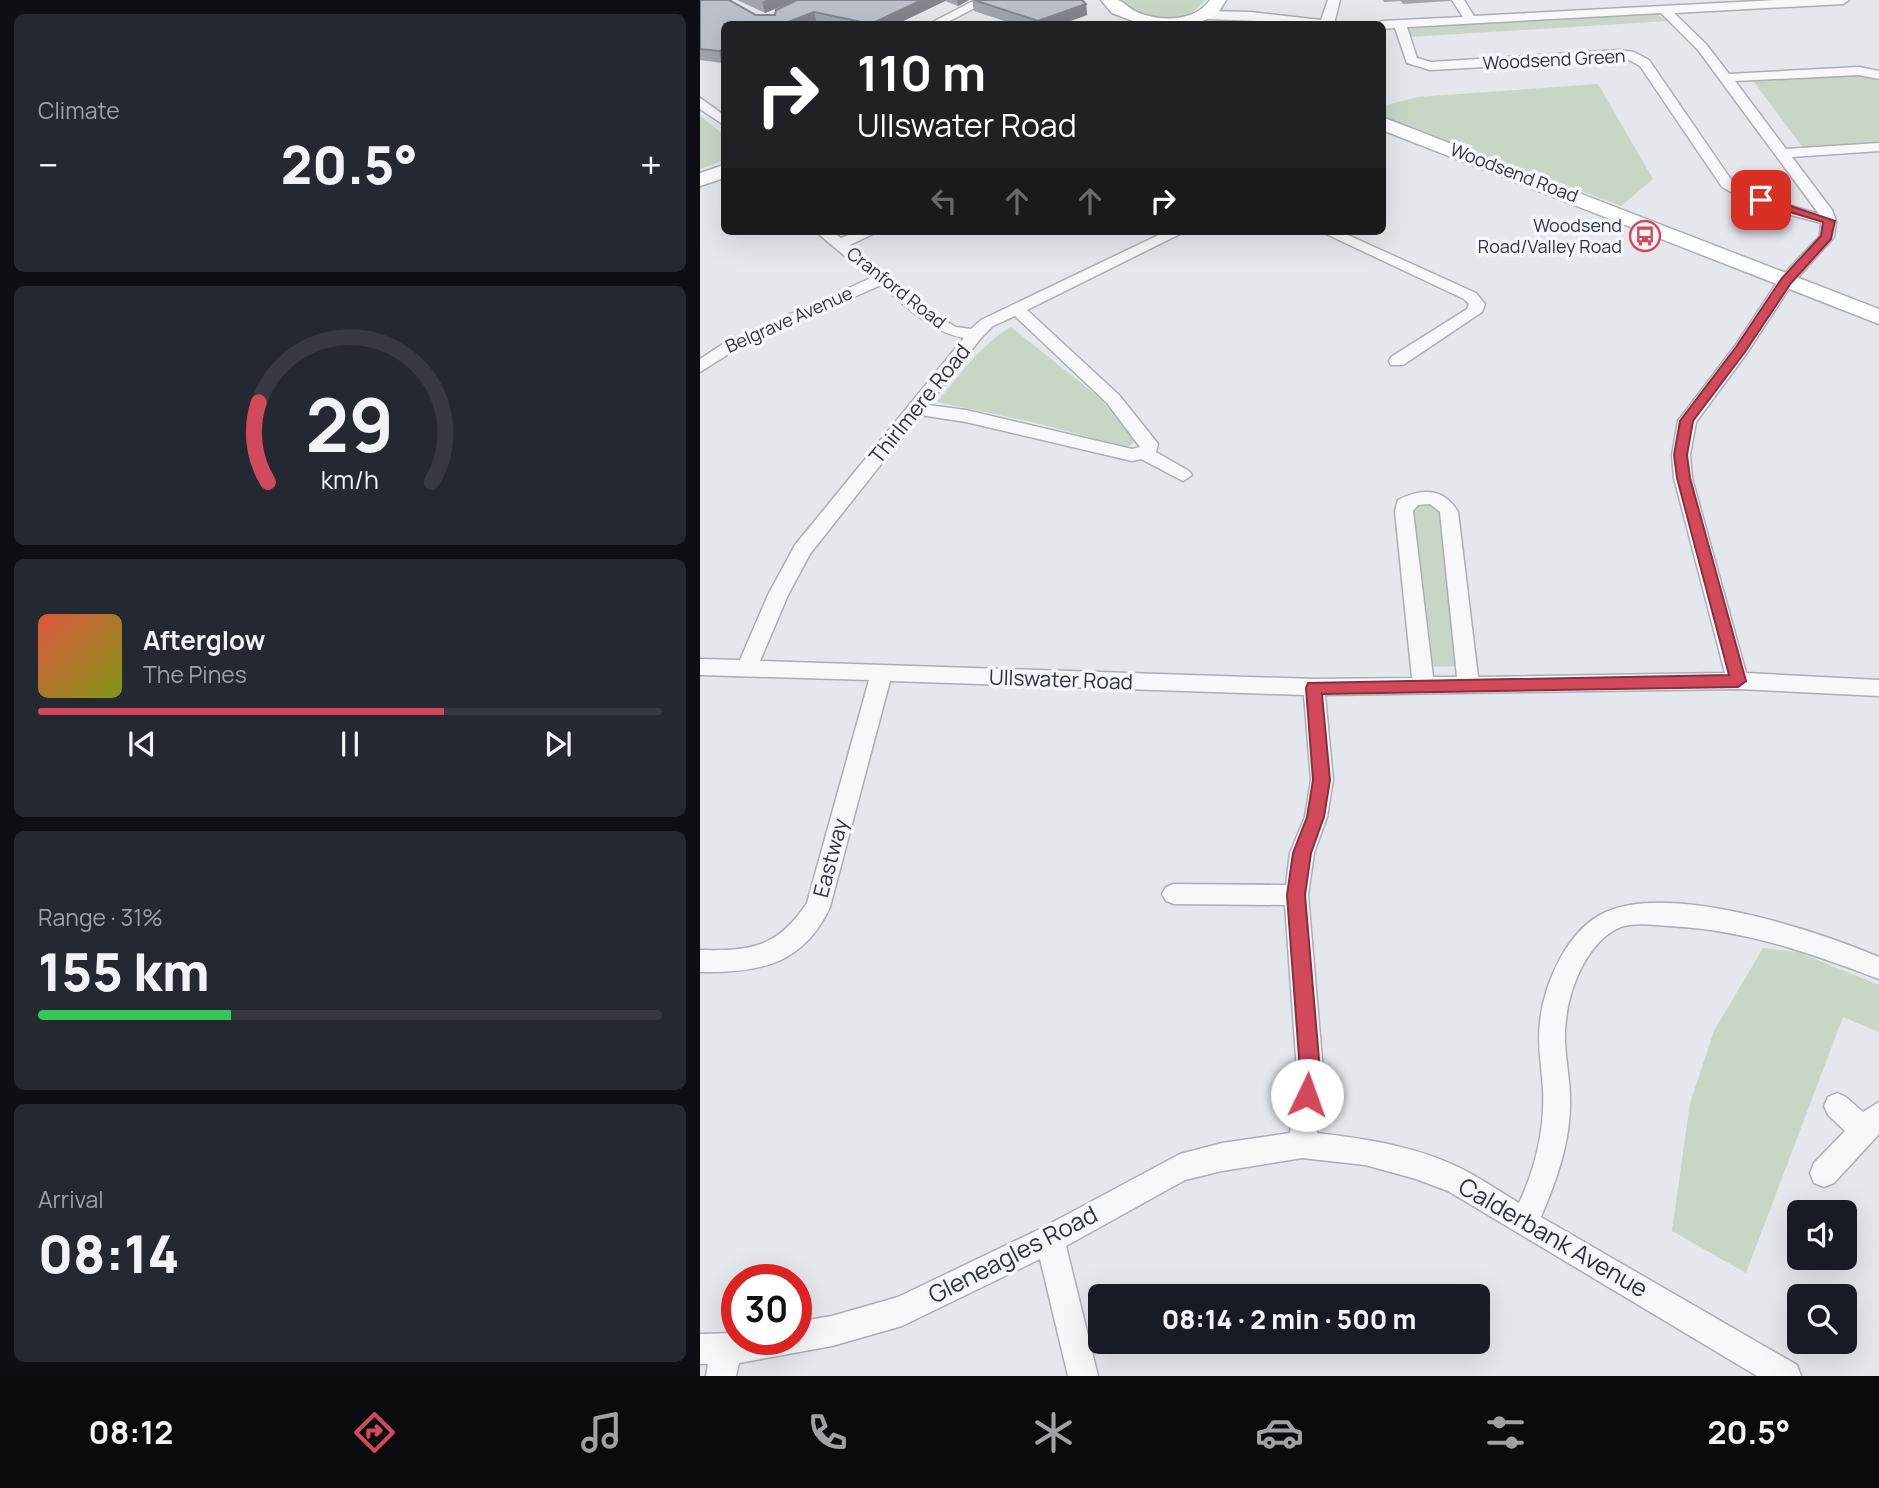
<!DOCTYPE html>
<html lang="en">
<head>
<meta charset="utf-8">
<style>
	:root { --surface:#171b24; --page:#242831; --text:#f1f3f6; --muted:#9ea1a6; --line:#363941; --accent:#d1495b }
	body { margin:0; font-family:Manrope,sans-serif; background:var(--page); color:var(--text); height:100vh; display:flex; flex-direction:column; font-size:26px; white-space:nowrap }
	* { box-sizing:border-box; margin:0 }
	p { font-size:23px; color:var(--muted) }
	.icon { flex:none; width:38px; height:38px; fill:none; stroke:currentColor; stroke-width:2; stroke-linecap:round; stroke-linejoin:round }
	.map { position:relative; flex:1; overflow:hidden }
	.details { display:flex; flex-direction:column; gap:14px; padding:14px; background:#0d0f14; width:700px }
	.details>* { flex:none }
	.banner { position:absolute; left:21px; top:21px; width:665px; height:214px; border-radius:10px; box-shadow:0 7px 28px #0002; background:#202124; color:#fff; overflow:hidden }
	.tools { position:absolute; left:1087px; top:1200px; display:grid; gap:14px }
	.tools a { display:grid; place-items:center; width:70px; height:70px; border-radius:10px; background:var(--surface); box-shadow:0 7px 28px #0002; font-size:35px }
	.speed { position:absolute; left:21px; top:1264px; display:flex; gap:14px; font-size:35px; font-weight:700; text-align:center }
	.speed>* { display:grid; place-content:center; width:91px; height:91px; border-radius:50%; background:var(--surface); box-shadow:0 7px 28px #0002; line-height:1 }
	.speed .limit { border:10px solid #d22; background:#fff; color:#111 }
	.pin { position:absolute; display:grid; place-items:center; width:60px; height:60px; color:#fff; margin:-30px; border-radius:14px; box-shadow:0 4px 10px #0006 }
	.me { position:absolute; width:77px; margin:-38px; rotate:3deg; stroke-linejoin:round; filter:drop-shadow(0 0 5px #0008) }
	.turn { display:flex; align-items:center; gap:24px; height:147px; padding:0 21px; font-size:32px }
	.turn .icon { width:91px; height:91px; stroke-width:2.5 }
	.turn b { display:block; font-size:49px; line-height:60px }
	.lanes { display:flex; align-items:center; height:66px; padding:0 21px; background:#0003; justify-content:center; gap:35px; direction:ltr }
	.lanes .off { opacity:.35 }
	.big { font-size:52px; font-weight:800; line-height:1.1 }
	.details .widget { flex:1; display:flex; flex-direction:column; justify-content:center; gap:10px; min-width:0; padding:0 24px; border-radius:10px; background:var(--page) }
	.details .dial { align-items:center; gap:0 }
	.dial svg { height:182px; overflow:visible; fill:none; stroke:var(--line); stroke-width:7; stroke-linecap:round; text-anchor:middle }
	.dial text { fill:var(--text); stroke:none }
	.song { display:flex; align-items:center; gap:21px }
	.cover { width:84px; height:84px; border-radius:10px; background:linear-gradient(135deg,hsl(10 70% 55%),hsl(70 70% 35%)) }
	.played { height:7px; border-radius:4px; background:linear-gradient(90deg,var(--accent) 65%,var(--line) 65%) }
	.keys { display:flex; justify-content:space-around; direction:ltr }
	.heat { display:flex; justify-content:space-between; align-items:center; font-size:38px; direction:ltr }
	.charge { height:10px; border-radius:5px; background:linear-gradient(90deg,#34c759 31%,var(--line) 0) }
	.trip { position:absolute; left:388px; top:1284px; width:402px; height:70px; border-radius:10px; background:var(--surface); box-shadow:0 7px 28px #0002; font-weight:800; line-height:70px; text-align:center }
	.tab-bar { display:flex; height:112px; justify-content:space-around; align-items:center; background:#090b0e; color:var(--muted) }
	.tab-bar .icon { width:49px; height:49px }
	.tab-bar .active { color:var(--accent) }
	.tab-bar b { font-size:32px; color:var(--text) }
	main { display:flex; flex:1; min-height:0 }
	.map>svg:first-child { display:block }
	.green { fill:#c9d6c5 }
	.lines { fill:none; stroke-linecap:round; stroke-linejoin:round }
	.street-casing { stroke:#a9aeb7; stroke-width:3 }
	.secondary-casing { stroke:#a9aeb7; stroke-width:3 }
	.street { fill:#f7f8fa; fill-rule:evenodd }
	.secondary { fill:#fff; fill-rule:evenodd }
	.wall { fill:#a1a5ae }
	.shaded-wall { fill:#83868d }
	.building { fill:#bbc0ca; stroke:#83868d; stroke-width:2 }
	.route { fill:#d1495b; stroke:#882f3b; stroke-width:2 }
	.labels { text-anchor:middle; stroke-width:7; stroke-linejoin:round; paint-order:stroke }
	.far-street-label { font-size:18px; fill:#2b3445; stroke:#f4f6f9 }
	.far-poi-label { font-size:18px; fill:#2b3445; stroke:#f4f6f9; text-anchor:end }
	.street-label { font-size:21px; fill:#2b3445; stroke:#f4f6f9 }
	.near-street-label { font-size:24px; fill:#2b3445; stroke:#f4f6f9 }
</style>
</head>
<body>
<main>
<section class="details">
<div class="widget"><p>Climate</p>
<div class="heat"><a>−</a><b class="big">20.5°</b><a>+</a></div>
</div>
<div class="widget dial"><svg viewBox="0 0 100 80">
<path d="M14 69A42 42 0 1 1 86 69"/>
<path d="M14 69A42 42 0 0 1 10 34" stroke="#d1495b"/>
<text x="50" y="56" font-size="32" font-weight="700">29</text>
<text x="50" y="72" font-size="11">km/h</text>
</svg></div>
<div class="widget">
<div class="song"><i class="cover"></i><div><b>Afterglow</b><p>The Pines</p></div></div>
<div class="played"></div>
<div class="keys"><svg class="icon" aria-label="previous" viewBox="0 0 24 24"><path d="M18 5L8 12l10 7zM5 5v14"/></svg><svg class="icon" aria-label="pause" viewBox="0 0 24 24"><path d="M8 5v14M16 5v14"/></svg><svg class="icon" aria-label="next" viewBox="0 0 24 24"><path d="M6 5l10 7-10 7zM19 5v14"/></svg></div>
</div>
<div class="widget"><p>Range · 31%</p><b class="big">155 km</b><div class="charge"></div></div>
<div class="widget"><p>Arrival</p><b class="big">08:14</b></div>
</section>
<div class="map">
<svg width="1179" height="1376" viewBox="0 0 1179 1376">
	<rect width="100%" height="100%" fill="#e4e7ec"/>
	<!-- green -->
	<g class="green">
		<path d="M418 0H505C485 29 441 16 418 0Z"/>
		<path d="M953 13 969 21 709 37 705 27Z"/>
		<path d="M1151 74 1179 78V142L1103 148 1052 79Z"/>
		<path d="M898 84 953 179 921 206 683 116V106L717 97Z"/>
		<path d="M0 116 24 135V160L0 169Z"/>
		<path d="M311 327 400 398 435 441 428 447 328 421 237 402C260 375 280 345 311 327Z"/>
		<path d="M727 502 740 509 757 666 728 667 712 517 713 507 718 503Z"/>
		<path d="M1063 948 1098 952 1179 985V1032L1143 1017 1046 1273 972 1231 990 1103 1014 1031Z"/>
	</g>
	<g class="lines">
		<!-- street casing -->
		<g class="street-casing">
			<g id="street">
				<path d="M275 0H290L244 24H229Z"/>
				<path d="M628 0H640L634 24 507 19 501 15 507 11 551 12 621 20Z"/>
				<path d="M752 0H764L774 16 1077 0H1149L1143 4 974 13 1006 44 1029 74 1159 67 1179 71V79L1159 75 1035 81 1086 149 1179 143V151L1092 157 1132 210 1136 221 1134 237 1092 284 1047 353 996 422 990 455 992 478 1046 673 1179 680V696L1038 689 625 695 633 780 627 817 614 853 608 895 623 1071 617 1133C668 1139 722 1147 768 1172 785 1181 802 1193 819 1203 835 1169 845 1129 843 1090 842 1068 837 1045 840 1022 844 983 868 928 906 912 972 883 1115 930 1179 957V979C1107 952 1046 930 969 926 954 925 935 922 921 927 888 940 869 988 866 1020 862 1046 870 1073 870 1099 871 1141 857 1179 841 1217L1097 1365 1101 1376H1057L748 1191 716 1179 665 1165 602 1158 522 1171 485 1180 366 1246 398 1376H368L340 1259 202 1326 132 1346 39 1363 36 1376H6L8 1364H0V1334L37 1333V1339H96V1322L132 1316 198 1297 340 1229 480 1154 522 1143 590 1133 597 1071 585 905 474 904 466 901 462 894 466 887 474 884 586 885 590 853 605 817 611 780 604 695 190 681 130 907C103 965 59 973 0 972V950C51 951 77 948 107 903L169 680 0 675V659L40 660 68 595 95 545 264 338C231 332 206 306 181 285L35 350 0 372V359L23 344 171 278 115 231H131L141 238 159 231H179L150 245 245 321 256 327 271 329 281 320 467 231H486L327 310 419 395 455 440 458 444 456 452 489 471 492 475 483 481 441 459 432 461 266 422 220 415 110 554 88 595 60 661 614 679 712 678 695 511 698 500C722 488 744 488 758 512L778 677 1025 673 974 478 972 455 978 421 1035 346 1080 278 1120 236 1121 223 1057 206 1022 187 940 66 927 59 730 70 707 63 695 28 682 29V24H676L682 21 763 17ZM961 13 998 50 1119 214 1068 199 1032 181 949 60 934 52 919 50 731 62 717 58 707 27ZM315 316 407 403 440 447 432 449 266 410 228 405 281 338 293 326ZM730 504 740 512 757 677H733L713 511 718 505Z"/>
				<path d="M0 98 24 115V125L0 109Z"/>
				<path d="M620 231H639L776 293 785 304 782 312 703 365H691L689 361 691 357 767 309 769 304 764 299Z"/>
				<path d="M1137 1093 1146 1097 1163 1112 1179 1102V1134L1134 1183 1124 1187 1114 1183 1110 1173 1114 1163 1145 1131 1128 1115 1124 1106 1128 1097Z"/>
			</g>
		</g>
		<!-- secondary casing -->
		<g class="secondary-casing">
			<g id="secondary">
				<path d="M401 0C405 0 413 0 418 0 424 2 430 9 437 12 460 22 495 22 510 0H526L517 15 495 24H441L412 13Z"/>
				<path d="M682 117 1179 309V324L682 130Z"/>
				<path d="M24 165V178L0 186V173Z"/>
			</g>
		</g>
		<!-- street -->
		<use href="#street" class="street"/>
		<!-- secondary -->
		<use href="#secondary" class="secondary"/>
	</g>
	<!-- wall -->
	<g class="wall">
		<path d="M0 0 56 15H75L97 0H269L258 6 245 1 197 24H122L117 23 115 24H24V62L22 63 0 60Z"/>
		<path d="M37 0H97L65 13Z"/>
		<path d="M272 0 386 4 387 15 362 24H314L274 11Z"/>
		<path d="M683 0H750V1L703 4 701 1 684 2Z"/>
	</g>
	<!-- shaded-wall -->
	<g class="shaded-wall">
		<path d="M66 0H97L65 13 62 2Z"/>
		<path d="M222 0H245V1L197 24H171Z"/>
		<path d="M257 0H269L258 6Z"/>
		<path d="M386 4 387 15 362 24H339L338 21Z"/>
		<path d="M114 12 117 23 115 24H83Z"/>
		<path d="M24 49V62L22 63 19 51Z"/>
	</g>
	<!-- building -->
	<g class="building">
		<path d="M0 0H29L56 15H75L76 10 97 0H222L171 24 114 12 83 24H24V49L19 51 0 49Z"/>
		<path d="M274 0H382L386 4 338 21Z"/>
	</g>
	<!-- route -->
	<path class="route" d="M1061 196 1135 221 1131 239 1091 283 1045 352 993 421 987 455 990 478 1046 681 1038 687 622 694 630 780 624 817 611 853 605 895 620 1071 614 1102 607 1105 600 1102 597 1095 600 1071 587 895 593 853 607 817 613 780 606 688 608 683 1029 675 977 478 974 455 980 421 1036 347 1082 278 1121 236 1123 222 1057 202 1055 200Z"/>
	<!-- icons -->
	<defs>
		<g id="bus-ring" transform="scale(1.575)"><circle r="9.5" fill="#f4f6f9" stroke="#d1495b" stroke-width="1.5"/><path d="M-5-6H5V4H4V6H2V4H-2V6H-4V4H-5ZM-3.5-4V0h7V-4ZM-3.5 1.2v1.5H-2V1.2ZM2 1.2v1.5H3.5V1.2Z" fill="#d1495b"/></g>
	</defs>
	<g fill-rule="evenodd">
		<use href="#bus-ring" x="945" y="236"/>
	</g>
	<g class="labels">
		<!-- far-street labels -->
		<g class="far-street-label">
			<text transform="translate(854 60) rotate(-3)" y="6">Woodsend Green</text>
			<text transform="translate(814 173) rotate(21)" y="6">Woodsend Road</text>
			<text transform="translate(196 288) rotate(38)" y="6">Cranford Road</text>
			<text transform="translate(89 320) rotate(-24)" y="6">Belgrave Avenue</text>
		</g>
		<!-- far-poi labels -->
		<g class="far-poi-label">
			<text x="922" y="232">Woodsend<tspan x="922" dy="21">Road/Valley Road</tspan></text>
		</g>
		<!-- street labels -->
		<g class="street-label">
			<text transform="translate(220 404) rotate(-51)" y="7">Thirlmere Road</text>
			<text transform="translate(361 680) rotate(2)" y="7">Ullswater Road</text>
			<text transform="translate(131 858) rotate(-75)" y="7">Eastway</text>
		</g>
		<!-- near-street labels -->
		<g class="near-street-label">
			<text transform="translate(853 1238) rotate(30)" y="8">Calderbank Avenue</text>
			<text transform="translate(313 1255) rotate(-27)" y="8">Gleneagles Road</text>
		</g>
	</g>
</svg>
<div class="tools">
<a><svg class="icon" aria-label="sound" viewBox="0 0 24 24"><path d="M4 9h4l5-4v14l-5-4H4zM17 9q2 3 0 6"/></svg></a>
<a><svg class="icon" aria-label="search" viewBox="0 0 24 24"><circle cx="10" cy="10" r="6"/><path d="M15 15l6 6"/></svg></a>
</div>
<div class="speed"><div class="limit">30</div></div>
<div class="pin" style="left:1061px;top:200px;background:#d93025"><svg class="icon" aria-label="arrive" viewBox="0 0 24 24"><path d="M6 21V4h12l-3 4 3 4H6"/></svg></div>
<svg class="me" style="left:607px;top:1095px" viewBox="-20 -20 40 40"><circle r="19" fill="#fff"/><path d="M0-13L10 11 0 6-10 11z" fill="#d1495b"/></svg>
<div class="trip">08:14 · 2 min · 500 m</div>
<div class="banner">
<div class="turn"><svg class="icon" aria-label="right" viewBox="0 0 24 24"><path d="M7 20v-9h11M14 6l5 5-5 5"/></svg><div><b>110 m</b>Ullswater Road</div></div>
<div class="lanes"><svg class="icon off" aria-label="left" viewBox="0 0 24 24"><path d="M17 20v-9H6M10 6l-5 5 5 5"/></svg><svg class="icon off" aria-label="ahead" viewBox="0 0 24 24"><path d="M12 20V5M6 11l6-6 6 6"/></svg><svg class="icon off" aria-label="ahead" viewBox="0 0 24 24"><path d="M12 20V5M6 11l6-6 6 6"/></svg><svg class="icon" aria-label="right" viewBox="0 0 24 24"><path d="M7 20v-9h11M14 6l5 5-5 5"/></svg></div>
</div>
</div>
</main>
<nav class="tab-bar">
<b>08:12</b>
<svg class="icon active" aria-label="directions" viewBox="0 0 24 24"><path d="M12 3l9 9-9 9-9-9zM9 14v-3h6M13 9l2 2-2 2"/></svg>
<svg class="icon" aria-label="music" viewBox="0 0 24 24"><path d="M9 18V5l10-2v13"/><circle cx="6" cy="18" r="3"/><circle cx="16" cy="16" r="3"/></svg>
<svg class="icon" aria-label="phone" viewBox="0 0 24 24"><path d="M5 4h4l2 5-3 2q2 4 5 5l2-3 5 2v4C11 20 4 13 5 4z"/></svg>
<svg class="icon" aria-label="climate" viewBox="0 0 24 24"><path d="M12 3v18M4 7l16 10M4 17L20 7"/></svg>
<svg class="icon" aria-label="car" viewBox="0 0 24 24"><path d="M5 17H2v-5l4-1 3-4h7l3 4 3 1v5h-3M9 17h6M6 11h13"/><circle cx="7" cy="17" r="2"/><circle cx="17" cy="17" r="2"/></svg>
<svg class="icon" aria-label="filters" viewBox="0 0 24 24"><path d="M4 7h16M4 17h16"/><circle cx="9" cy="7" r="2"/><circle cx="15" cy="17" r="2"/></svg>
<b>20.5°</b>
</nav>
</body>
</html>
